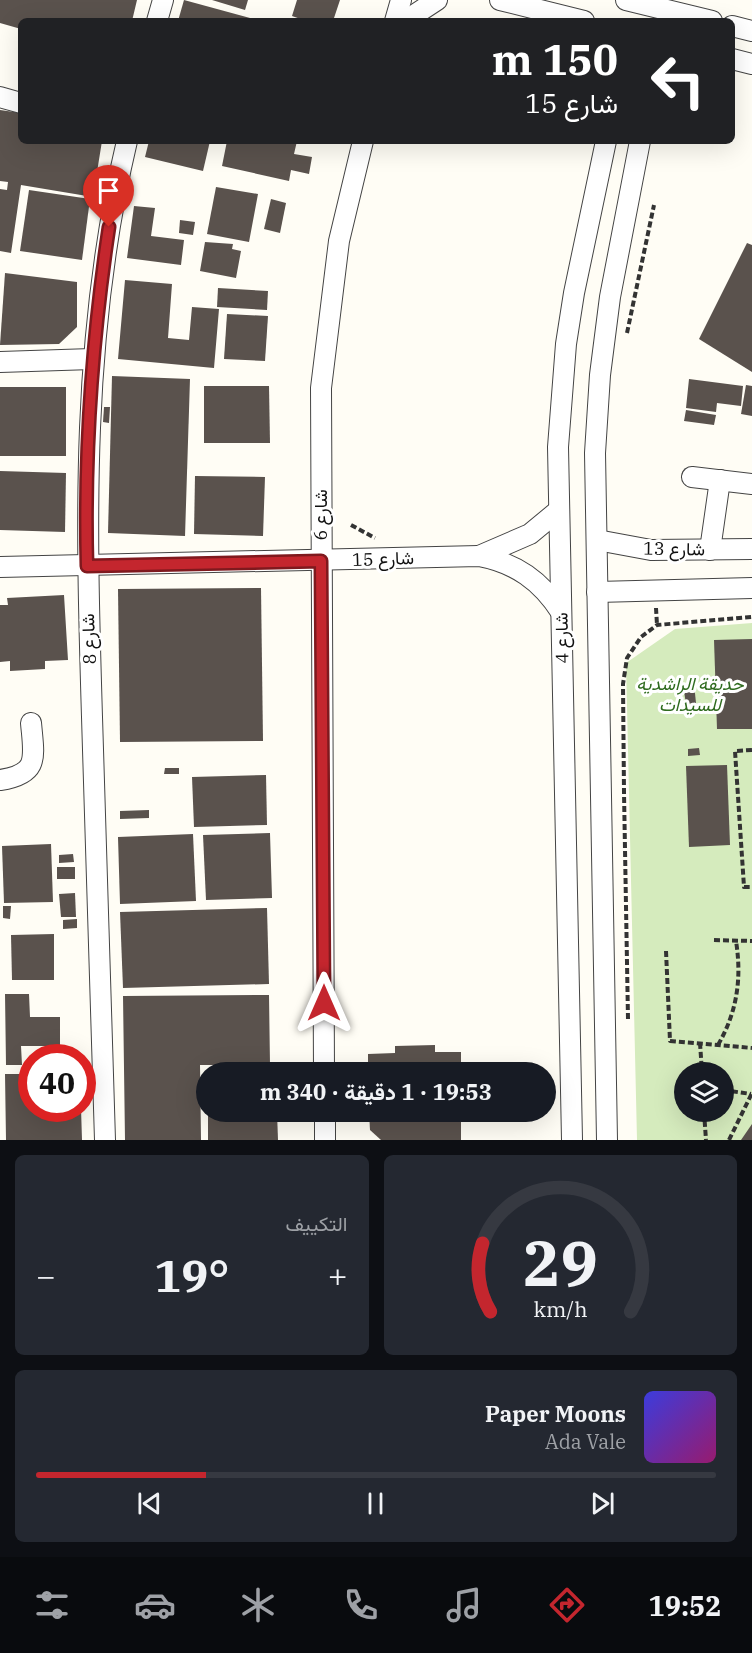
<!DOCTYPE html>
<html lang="ar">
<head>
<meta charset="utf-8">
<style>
	:root { --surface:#171b24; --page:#242831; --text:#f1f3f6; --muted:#9ea1a6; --line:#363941; --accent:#c4262e }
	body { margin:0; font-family:"IBM Plex Serif",Vazirmatn,serif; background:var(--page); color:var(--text); direction:rtl; height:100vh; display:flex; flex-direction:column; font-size:22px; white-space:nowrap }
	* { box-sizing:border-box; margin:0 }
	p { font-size:20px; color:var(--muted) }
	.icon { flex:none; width:33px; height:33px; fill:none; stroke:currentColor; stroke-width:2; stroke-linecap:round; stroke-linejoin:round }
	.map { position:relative; height:1140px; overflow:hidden; direction:ltr }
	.details { display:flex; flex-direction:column; gap:15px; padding:15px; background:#0d0f14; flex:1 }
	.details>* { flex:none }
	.guide { position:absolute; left:18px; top:18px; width:717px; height:126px; border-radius:9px; box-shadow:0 6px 24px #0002; direction:rtl; background:#202124; color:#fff; overflow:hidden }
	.tools { position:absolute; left:674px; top:1062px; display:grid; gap:12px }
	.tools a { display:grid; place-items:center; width:60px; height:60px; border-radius:50%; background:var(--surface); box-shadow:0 6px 24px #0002; font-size:30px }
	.speed { position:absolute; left:18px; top:1044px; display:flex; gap:12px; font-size:30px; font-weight:700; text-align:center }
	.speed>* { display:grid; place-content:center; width:78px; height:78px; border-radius:50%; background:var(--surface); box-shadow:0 6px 24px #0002; line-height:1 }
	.speed .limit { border:9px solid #d22; background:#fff; color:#111 }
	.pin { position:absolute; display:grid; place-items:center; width:51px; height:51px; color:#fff; margin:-62px -26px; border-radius:50% 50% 50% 0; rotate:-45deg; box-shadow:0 0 6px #0007 }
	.pin .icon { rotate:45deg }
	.me { position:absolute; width:66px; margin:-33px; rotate:0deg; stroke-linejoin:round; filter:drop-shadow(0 0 4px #0008) }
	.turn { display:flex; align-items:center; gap:21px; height:126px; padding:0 18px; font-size:27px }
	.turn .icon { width:78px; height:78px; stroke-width:2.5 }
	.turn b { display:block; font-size:42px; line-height:51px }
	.big { font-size:45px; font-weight:700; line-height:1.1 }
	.details .card { flex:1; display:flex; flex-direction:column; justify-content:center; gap:9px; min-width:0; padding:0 21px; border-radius:9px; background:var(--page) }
	.details .dial { align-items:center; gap:0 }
	.dial svg { height:156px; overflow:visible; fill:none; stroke:var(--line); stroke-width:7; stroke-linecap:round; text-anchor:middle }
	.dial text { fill:var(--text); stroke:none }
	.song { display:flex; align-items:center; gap:18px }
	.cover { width:72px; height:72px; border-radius:9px; background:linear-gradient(135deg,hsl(240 70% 55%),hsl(320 70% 35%)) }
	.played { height:6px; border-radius:3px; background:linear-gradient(90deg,var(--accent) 25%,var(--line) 25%) }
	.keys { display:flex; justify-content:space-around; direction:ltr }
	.heat { display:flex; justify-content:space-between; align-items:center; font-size:33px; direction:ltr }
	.details .tiles { flex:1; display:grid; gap:15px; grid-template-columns:1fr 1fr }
	.card:last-child { grid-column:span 2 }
	.trip { position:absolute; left:196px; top:1062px; width:360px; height:60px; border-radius:30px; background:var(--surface); box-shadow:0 6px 24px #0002; font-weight:700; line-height:60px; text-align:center; direction:rtl }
	.tab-bar { display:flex; height:96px; justify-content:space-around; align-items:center; background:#090b0e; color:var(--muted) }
	.tab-bar .icon { width:42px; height:42px }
	.tab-bar .current { color:var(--accent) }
	.tab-bar b { font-size:27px; color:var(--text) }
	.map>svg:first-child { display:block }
	.green { fill:#d5ebbd; fill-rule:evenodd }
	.building { fill:#5a524d }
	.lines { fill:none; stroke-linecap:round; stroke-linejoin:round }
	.minor-casing { stroke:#444; stroke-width:22 }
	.path { stroke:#333; stroke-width:4; stroke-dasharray:6 3; stroke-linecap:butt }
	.minor { stroke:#fff; stroke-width:20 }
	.route-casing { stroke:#7f191e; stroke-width:15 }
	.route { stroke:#c4262e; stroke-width:10 }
	.labels { text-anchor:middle; stroke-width:6; stroke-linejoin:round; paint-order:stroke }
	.street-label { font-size:18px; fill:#111; stroke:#fff }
	.park-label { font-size:18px; font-style:italic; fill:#2f6b1f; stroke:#fff }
</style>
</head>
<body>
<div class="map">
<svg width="752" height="1140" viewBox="0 0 752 1140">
	<rect width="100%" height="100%" fill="#fffdf5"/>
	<!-- green -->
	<path class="green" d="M752 623V1140H637L626 663 675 629ZM684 1072H723V1112H684Z"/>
	<!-- building -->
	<g class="building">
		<path d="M0 0H137L132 21H21V29L0 23Z"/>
		<path d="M184 0 250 18 249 21H178Z"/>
		<path d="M212 0H248L245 10Z"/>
		<path d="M297 0H340L333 21H306L292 16Z"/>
		<path d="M0 110 21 113V141H102L93 197 21 185 11 253 0 251V189L7 190 8 182 0 181Z"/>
		<path d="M149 141H210L203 171 145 157Z"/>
		<path d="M227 141H297L294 154 312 157 309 174 291 170 289 181 222 166Z"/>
		<path d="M216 187 258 194 249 242 207 234Z"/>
		<path d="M29 190 90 199 82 260 20 251Z"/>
		<path d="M271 199 286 203 280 233 264 229Z"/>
		<path d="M134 206 155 208 151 236 184 240 181 265 127 258Z"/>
		<path d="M180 220 195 222 193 235 179 233Z"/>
		<path d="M205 242 233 244 232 249 241 251 236 278 200 271Z"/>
		<path d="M747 243 752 245V372L699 339Z"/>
		<path d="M5 273 77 282V327L59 344 0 345Z"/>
		<path d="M125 280 172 284 168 338 189 340 192 307 219 309 214 368 118 359Z"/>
		<path d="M218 288 268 291 267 310 217 307Z"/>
		<path d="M227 314 268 316 265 361 224 359Z"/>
		<path d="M112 376 190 379 185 536 108 533Z"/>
		<path d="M689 379 743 386 741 406 717 403 716 412 686 408Z"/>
		<path d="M746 385 752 386V416L741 414Z"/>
		<path d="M204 386H269L270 443H204Z"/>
		<rect x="0" y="387" width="66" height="69"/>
		<path d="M104 407H110L109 423 103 422Z"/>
		<path d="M686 410 716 415 714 425 684 421Z"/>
		<path d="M0 471 66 473 65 532 0 530Z"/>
		<path d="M195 476 265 477 263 536 194 534Z"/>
		<path d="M261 588 263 741 120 742 118 589Z"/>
		<path d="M64 595 68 660 45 661V669L10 671V661L0 662V605H8L7 598Z"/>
		<path d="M752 639V729H717L714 640Z"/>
		<path d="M694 684 696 703 686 704 683 685Z"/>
		<path d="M699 748 700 755 688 756V749Z"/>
		<path d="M727 765 730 845 689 847 686 766Z"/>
		<path d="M165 768H179V774H164Z"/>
		<path d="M266 775 267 825 194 827 192 777Z"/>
		<path d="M149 810V818L120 819V811Z"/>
		<path d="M270 833 272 898 206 900 203 835Z"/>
		<path d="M193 834 196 901 120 904 118 837Z"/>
		<path d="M51 844 53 902 4 903 2 846Z"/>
		<path d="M73 854 74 862 59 863V855Z"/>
		<rect x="57" y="867" width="18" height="12"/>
		<path d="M75 893 76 917H61L59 894Z"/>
		<path d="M3 906H11L10 919 3 918Z"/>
		<path d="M267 908 269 984 123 988 120 912Z"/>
		<path d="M77 919V928L63 929V920Z"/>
		<path d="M54 934V980H12L11 935Z"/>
		<path d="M5 994H29L30 1017H60V1046H21L22 1065H6Z"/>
		<path d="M269 995 270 1065H200L201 1140H125L123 996Z"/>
		<path d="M435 1045V1052H461V1072H368V1054L395 1053V1046Z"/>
		<path d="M35 1051 51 1052V1055L56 1058H35Z"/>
		<path d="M5 1074H32V1108H81L82 1140H6Z"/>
		<path d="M208 1112H277L278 1140H208Z"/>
		<path d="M369 1112H461V1140H381L370 1130Z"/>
		<path d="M752 1124V1140H741Z"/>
	</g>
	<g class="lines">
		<!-- minor casing -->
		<g class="minor-casing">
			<g id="minor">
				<path d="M500 0 584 21"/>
				<path d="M626 0 712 21"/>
				<path d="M157 21 163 0"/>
				<path d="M395 21 401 0"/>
				<path d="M405 21 437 0"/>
				<path d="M732 26 752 31"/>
				<path d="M732 59 752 64"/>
				<path d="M0 97 21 103"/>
				<path d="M0 362 92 359"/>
				<path d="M692 477 752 484"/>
				<path d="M597 540 651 550 752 549"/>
				<path d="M710 550 720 480"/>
				<path d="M479 556 530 534 559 510"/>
				<path d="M0 567 479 556C516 563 541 581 561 612"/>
				<path d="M597 592 752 588"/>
				<path d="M0 780C40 774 34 757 31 723"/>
				<path d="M324 1072 321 388 339 241 363 141"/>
				<path d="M325 1112V1140"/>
				<path d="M105 1140C101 999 96 858 92 717 86 520 81 335 127 141"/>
				<path d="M572 1140 558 447 566 344 574 293 606 141"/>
				<path d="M607 1140 595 453 600 375 610 297 640 141"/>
			</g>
		</g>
		<!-- path -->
		<g class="path">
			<path d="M627 333 654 205"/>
			<path d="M351 525 375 538"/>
			<path d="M656 608 657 625"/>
			<path d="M752 750 735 751 744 887H752"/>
			<path d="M714 940 752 941"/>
			<path d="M666 951 670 1041 752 1048"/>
			<path d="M628 1019 624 792 623 684 627 658 641 637 657 625 752 617"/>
			<path d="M700 1043 702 1072"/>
			<path d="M718 1045C737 1012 742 979 736 941"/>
			<path d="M723 1090 751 1094"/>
			<path d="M704 1112 706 1140"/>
			<path d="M729 1140 752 1093"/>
		</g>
		<!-- minor -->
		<use href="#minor" class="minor"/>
	</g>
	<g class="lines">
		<!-- route casing -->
		<g class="route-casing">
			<path id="route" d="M109 227C92 340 84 452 87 566L321 561 324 1003"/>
		</g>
		<!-- route -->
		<use href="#route" class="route"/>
	</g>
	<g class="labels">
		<!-- street labels -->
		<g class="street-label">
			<text transform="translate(321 515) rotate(-90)" y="6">شارع 6</text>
			<text transform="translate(674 549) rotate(1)" y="6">شارع 13</text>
			<text transform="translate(383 559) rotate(-2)" y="6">شارع 15</text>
			<text transform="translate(562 638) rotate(-91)" y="6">شارع 4</text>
			<text transform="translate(89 639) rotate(-92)" y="6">شارع 8</text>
		</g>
		<!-- park labels -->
		<g class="park-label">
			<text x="690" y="690">حديقة الراشدية<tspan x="690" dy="21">للسيدات</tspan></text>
		</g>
	</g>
</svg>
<div class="tools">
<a><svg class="icon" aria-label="layers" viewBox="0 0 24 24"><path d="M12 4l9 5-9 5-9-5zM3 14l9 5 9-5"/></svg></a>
</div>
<div class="speed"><div class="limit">40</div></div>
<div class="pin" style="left:109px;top:227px;background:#d93025"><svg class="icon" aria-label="arrive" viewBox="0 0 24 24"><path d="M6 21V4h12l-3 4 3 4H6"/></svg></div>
<svg class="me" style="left:324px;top:1003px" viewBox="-20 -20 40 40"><path d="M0-17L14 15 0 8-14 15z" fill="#c4262e" stroke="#fff" stroke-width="4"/></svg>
<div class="trip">19:53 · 1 دقيقة · 340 m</div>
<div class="guide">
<div class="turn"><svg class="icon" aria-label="left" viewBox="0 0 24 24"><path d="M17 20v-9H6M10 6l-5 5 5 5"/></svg><div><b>150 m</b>شارع 15</div></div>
</div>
</div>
<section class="details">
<div class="tiles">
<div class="card dial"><svg viewBox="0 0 100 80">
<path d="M14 69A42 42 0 1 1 86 69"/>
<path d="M14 69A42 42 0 0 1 10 34" stroke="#c4262e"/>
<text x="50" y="56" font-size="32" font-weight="700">29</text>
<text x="50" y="72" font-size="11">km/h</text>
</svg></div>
<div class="card"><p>التكييف</p>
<div class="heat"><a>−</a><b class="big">19°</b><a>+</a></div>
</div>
<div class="card">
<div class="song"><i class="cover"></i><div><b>Paper Moons</b><p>Ada Vale</p></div></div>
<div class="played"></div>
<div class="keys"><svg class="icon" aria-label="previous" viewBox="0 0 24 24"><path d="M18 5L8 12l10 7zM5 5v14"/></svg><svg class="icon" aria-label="pause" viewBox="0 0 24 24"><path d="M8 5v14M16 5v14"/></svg><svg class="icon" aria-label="next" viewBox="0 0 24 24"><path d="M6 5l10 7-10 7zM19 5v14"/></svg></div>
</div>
</div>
</section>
<nav class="tab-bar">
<b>19:52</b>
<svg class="icon current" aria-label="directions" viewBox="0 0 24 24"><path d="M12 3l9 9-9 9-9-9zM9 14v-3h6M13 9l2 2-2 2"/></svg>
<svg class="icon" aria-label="music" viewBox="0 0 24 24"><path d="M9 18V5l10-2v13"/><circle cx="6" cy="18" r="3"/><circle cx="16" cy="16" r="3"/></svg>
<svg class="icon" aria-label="phone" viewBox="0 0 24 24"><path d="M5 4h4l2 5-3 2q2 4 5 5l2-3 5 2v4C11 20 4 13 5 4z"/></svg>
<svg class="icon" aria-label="climate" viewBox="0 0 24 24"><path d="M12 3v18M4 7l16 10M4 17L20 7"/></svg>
<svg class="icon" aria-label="car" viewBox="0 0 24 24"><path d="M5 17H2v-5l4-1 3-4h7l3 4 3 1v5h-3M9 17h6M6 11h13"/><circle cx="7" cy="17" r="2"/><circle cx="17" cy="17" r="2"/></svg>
<svg class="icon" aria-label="filters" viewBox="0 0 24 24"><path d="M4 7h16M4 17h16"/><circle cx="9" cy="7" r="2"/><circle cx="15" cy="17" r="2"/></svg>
</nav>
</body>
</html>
